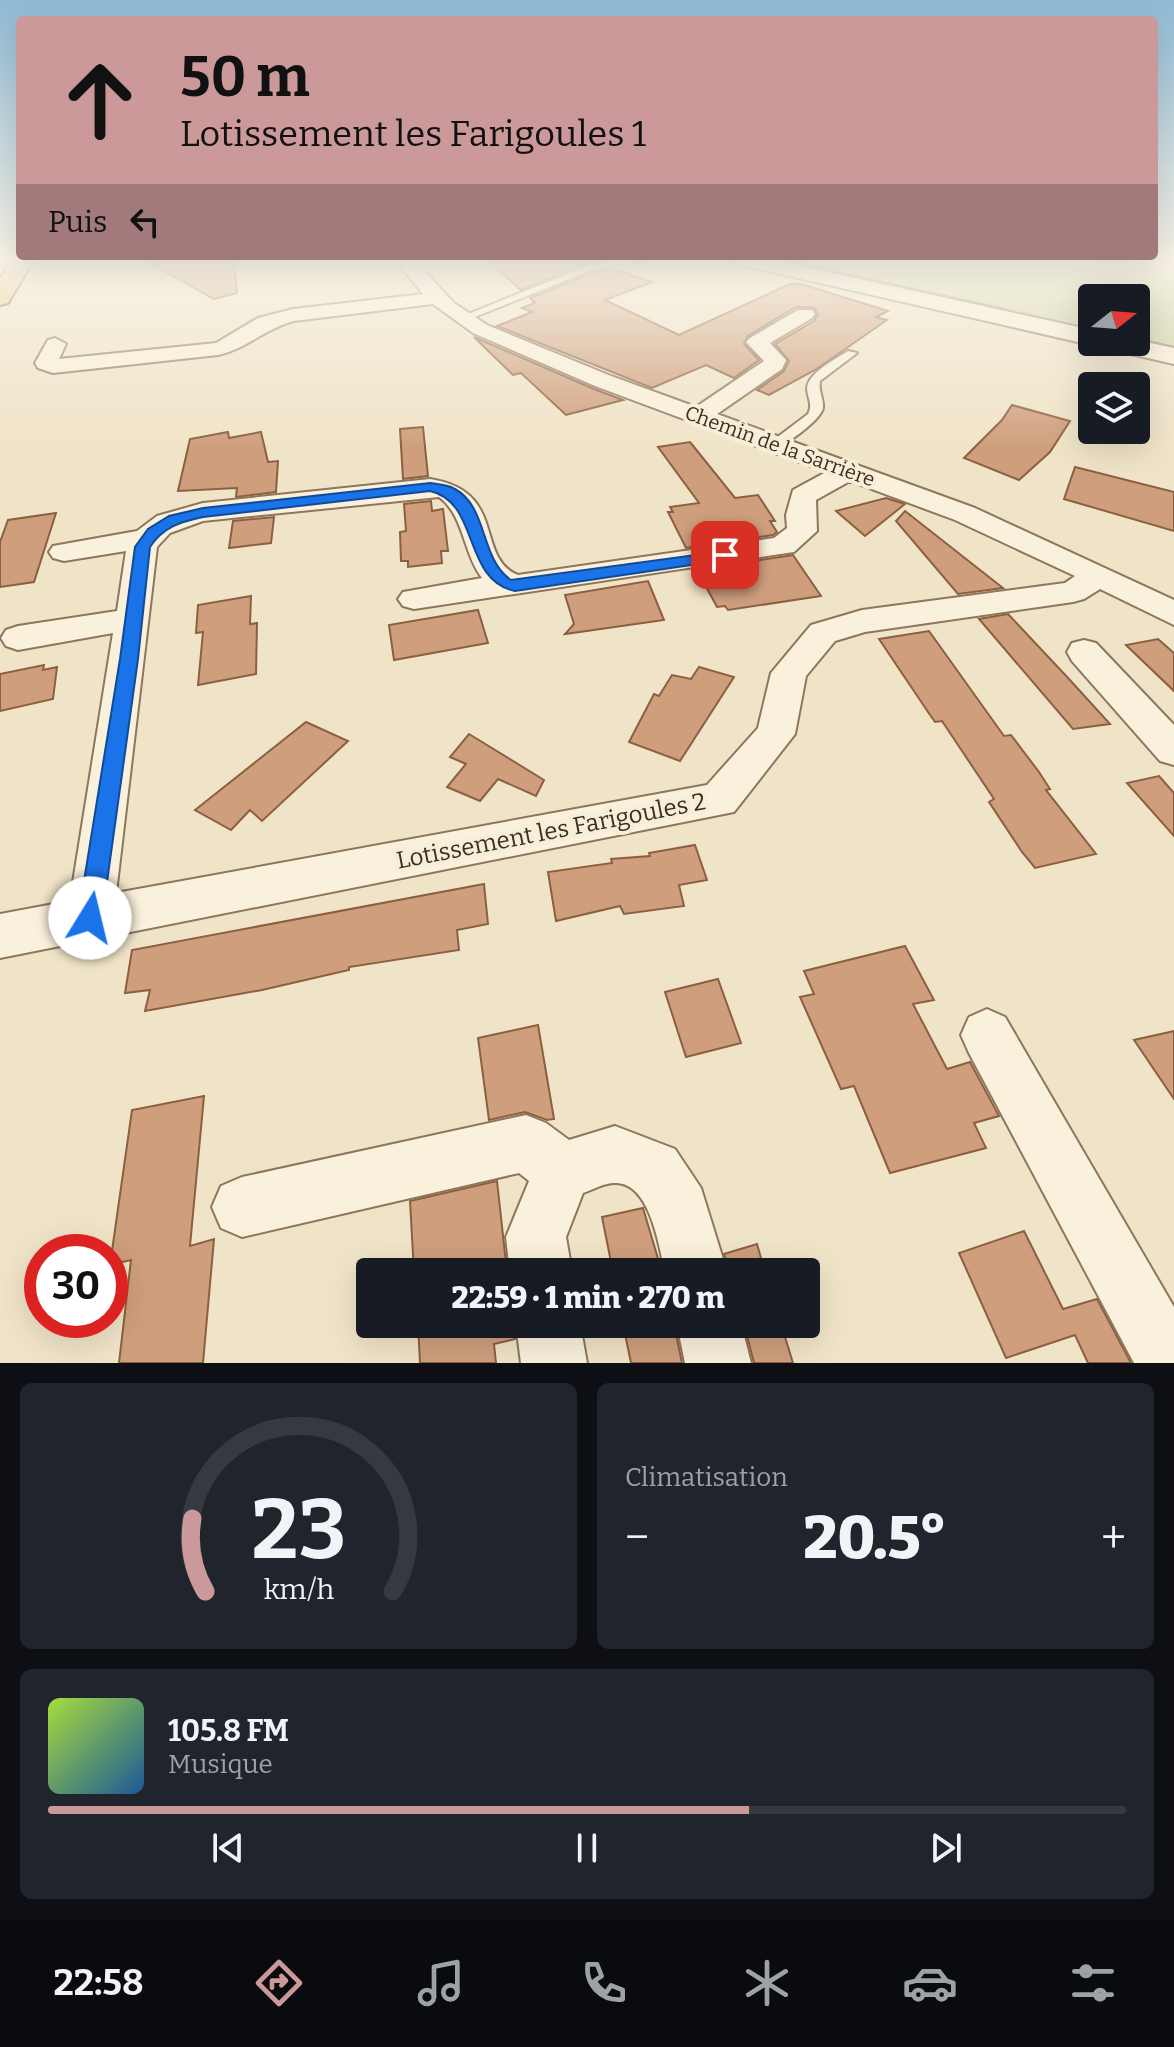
<!DOCTYPE html>
<html lang="fr">
<head>
<meta charset="utf-8">
<style>
	:root { --surface:#171b24; --page:#20242c; --text:#f1f3f6; --muted:#9ea1a6; --line:#363941; --accent:#cc999b }
	body { margin:0; font-family:Bitter,serif; background:var(--page); color:var(--text); height:100vh; display:flex; flex-direction:column; font-size:30px; white-space:nowrap }
	* { box-sizing:border-box; margin:0 }
	p { font-size:26px; color:var(--muted) }
	.icon { flex:none; width:44px; height:44px; fill:none; stroke:currentColor; stroke-width:2; stroke-linecap:round; stroke-linejoin:round }
	.map { position:relative; height:1363px; overflow:hidden }
	.drawer { display:flex; flex-direction:column; gap:20px; padding:20px; background:#0d0f14; flex:1 }
	.drawer>* { flex:none }
	.hud { position:absolute; left:16px; top:16px; width:1142px; height:244px; border-radius:8px; box-shadow:0 8px 32px #0002; background:#cc999b; color:#111; overflow:hidden }
	.needle { width:52px; rotate:73deg }
	.controls { position:absolute; left:1078px; top:284px; display:grid; gap:16px }
	.controls a { display:grid; place-items:center; width:72px; height:72px; border-radius:8px; background:var(--surface); box-shadow:0 8px 32px #0002; font-size:40px }
	.speed { position:absolute; left:24px; top:1234px; display:flex; gap:16px; font-size:40px; font-weight:700; text-align:center }
	.speed>* { display:grid; place-content:center; width:104px; height:104px; border-radius:50%; background:var(--surface); box-shadow:0 8px 32px #0002; line-height:1 }
	.speed .limit { border:12px solid #d22; background:#fff; color:#111 }
	.pin { position:absolute; display:grid; place-items:center; width:68px; height:68px; color:#fff; margin:-34px; border-radius:16px; box-shadow:0 4px 12px #0006 }
	.me { position:absolute; width:88px; margin:-44px; rotate:9deg; stroke-linejoin:round; filter:drop-shadow(0 0 6px #0008) }
	.turn { display:flex; align-items:center; gap:28px; height:168px; padding:0 32px; font-size:36px }
	.turn .icon { width:104px; height:104px; stroke-width:2.5 }
	.turn b { display:block; font-size:56px; line-height:68px }
	.then { display:flex; align-items:center; height:76px; padding:0 32px; background:#0003; gap:16px; font-size:30px }
	.big { font-size:60px; font-weight:800; line-height:1.1 }
	.drawer .tile { flex:1; display:flex; flex-direction:column; justify-content:center; gap:12px; min-width:0; padding:0 28px; border-radius:12px; background:var(--page) }
	.drawer .dial { align-items:center; gap:0 }
	.dial svg { height:208px; overflow:visible; fill:none; stroke:var(--line); stroke-width:7; stroke-linecap:round; text-anchor:middle }
	.dial text { fill:var(--text); stroke:none }
	.song { display:flex; align-items:center; gap:24px }
	.cover { width:96px; height:96px; border-radius:12px; background:linear-gradient(135deg,hsl(80 70% 55%),hsl(210 70% 35%)) }
	.played { height:8px; border-radius:4px; background:linear-gradient(90deg,var(--accent) 65%,var(--line) 65%) }
	.keys { display:flex; justify-content:space-around; direction:ltr }
	.heat { display:flex; justify-content:space-between; align-items:center; font-size:44px; direction:ltr }
	.drawer .tiles { flex:1; display:grid; gap:20px; grid-template-columns:1fr 1fr }
	.tile:last-child { grid-column:span 2 }
	.trip { position:absolute; left:356px; top:1258px; width:464px; height:80px; border-radius:8px; background:var(--surface); box-shadow:0 8px 32px #0002; font-weight:800; line-height:80px; text-align:center }
	.dock { display:flex; height:128px; justify-content:space-around; align-items:center; background:#090b0e; color:var(--muted) }
	.dock .icon { width:56px; height:56px }
	.dock .active { color:var(--accent) }
	.dock b { font-size:36px; color:var(--text) }
	.map>svg:first-child { display:block }
	.green { fill:#c9cf9b }
	.lines { fill:none; stroke-linecap:round; stroke-linejoin:round }
	.stream { stroke:#6f938a; stroke-width:6 }
	.building { fill:#cf9f7d; stroke:#8d5f41; stroke-width:2 }
	.service-casing { stroke:#8d765c; stroke-width:4 }
	.minor-casing { stroke:#8d765c; stroke-width:4 }
	.tertiary-casing { stroke:#8d765c; stroke-width:4 }
	.trunk-casing { stroke:#5b4430; stroke-width:4 }
	.service { fill:#faf1dc; fill-rule:evenodd }
	.minor { fill:#faf1dc; fill-rule:evenodd }
	.tertiary { fill:#faf1dc; fill-rule:evenodd }
	.trunk { fill:#eabe7c; fill-rule:evenodd }
	.route { fill:#1a73e8; stroke:#114b97; stroke-width:2 }
	.labels { text-anchor:middle; stroke-width:8; stroke-linejoin:round; paint-order:stroke }
	.far-street-label { font-size:20px; fill:#3d2e20; stroke:#f7eed8 }
	.street-label { font-size:24px; fill:#3d2e20; stroke:#f7eed8 }
</style>
</head>
<body>
<div class="map">
<svg width="1174" height="1363" viewBox="0 0 1174 1363">
	<rect width="100%" height="100%" fill="#f0e4c8"/>
	<!-- green -->
	<path class="green" d="M758 258H1174V353L1136 342V298H1092V334Z"/>
	<g class="lines">
		<!-- stream -->
		<g class="stream">
			<path d="M764 258 1004 311"/>
			<path d="M1136 340 1174 349"/>
		</g>
	</g>
	<!-- building -->
	<g class="building">
		<path d="M141 258H234L237 293 214 299Z"/>
		<path d="M485 258H581L593 261 521 290Z"/>
		<path d="M613 269 652 282 605 300 679 335 790 284H801L888 311 876 317 887 320 815 370 769 395 757 390 784 371 789 361 775 344 814 321 818 314 814 308 796 307 748 336 744 344 759 360 734 378 706 365 652 388 497 326 532 312 522 308 535 303 530 298 595 272Z"/>
		<path d="M474 337 594 389 623 400 566 415 521 373 513 375Z"/>
		<path d="M1012 405 1070 421 1050 452 1019 480 964 458 1002 420Z"/>
		<path d="M423 427 428 476 403 479 400 429Z"/>
		<path d="M228 432 229 438 261 432 268 462 278 461 276 492 236 497 237 488 178 491 190 439Z"/>
		<path d="M690 442 735 498 758 495 775 521H770L777 532 773 535 686 548 668 512H673L670 507 699 503 658 447Z"/>
		<path d="M1075 467 1174 492V531L1064 499Z"/>
		<path d="M886 498 905 504 865 536 836 511Z"/>
		<path d="M431 501 432 511 443 509 448 551H441L442 563 408 567V561H401L400 532 406 531 404 504Z"/>
		<path d="M905 511 1003 588 958 594 896 521Z"/>
		<path d="M56 513 34 582 0 587V542L8 520Z"/>
		<path d="M274 517 271 543 229 548 233 521Z"/>
		<path d="M793 555 821 596 728 610 725 606 717 607 697 570Z"/>
		<path d="M648 581 664 620 565 634 574 624 565 595Z"/>
		<path d="M251 596 250 624 257 623 256 674 198 685 203 632 196 633 198 605Z"/>
		<path d="M478 610 488 643 394 660 389 625Z"/>
		<path d="M1008 614 1069 679 1110 724 1073 729 979 619Z"/>
		<path d="M929 631 1004 736 1011 735 1039 772 1050 789 1046 790 1096 854 1035 868 1022 852 989 802 994 799 942 721 935 722 928 712 879 639Z"/>
		<path d="M1158 639 1174 653V691L1126 645Z"/>
		<path d="M44 665 43 670 57 667 53 699 0 711V674Z"/>
		<path d="M699 667 734 677 680 761 629 742 654 694 659 696 672 675 691 679Z"/>
		<path d="M306 722 348 741 262 821 250 810 231 830 195 810Z"/>
		<path d="M469 734 544 780 536 796 498 779 480 801 447 787 466 764 450 757Z"/>
		<path d="M1159 776 1174 793V836L1127 783Z"/>
		<path d="M695 845 707 880 679 885 684 906 624 914 620 906 556 921 548 872 612 863 611 859 650 856 649 853Z"/>
		<path d="M484 884 488 924 457 930 459 950 349 967V970L262 990 145 1011 150 990 125 993 132 950Z"/>
		<path d="M905 946 934 1000 913 1004 947 1069 970 1062 999 1116 974 1123 986 1148 890 1173 854 1086 841 1089 800 997 814 994 804 971Z"/>
		<path d="M718 979 741 1043 686 1057 665 992Z"/>
		<path d="M538 1025 554 1119 547 1120 525 1112 489 1120 478 1038Z"/>
		<path d="M1174 1031V1099L1134 1040Z"/>
		<path d="M204 1096 190 1246 214 1239 203 1363H119L131 1260 110 1265 132 1110Z"/>
		<path d="M497 1181 507 1272H414L410 1201Z"/>
		<path d="M643 1208 662 1272H613L602 1217Z"/>
		<path d="M1024 1231 1063 1309 1097 1299 1131 1363H1088L1075 1335 1006 1358 959 1253Z"/>
		<path d="M757 1244 765 1272H730L724 1254Z"/>
		<path d="M418 1324H513L515 1339 494 1344 496 1363H420Z"/>
		<path d="M623 1324H674L682 1363H631Z"/>
		<path d="M744 1324H781L793 1363H754Z"/>
	</g>
	<g class="lines">
		<!-- service casing -->
		<g class="service-casing">
			<g id="service">
				<path d="M639 258H659L594 269 465 321 456 319 589 265Z"/>
				<path d="M848 351 857 353 820 381C818 391 824 399 823 408 821 420 782 449 771 448V442L808 414C813 405 808 399 807 389 807 373 836 359 848 351Z"/>
			</g>
		</g>
		<!-- minor casing -->
		<g class="minor-casing">
			<g id="minor">
				<path d="M394 258H412L454 303 487 325 611 376 696 407 764 361 746 342 750 338 798 310H812L815 314 812 318 770 343 786 360 782 369 717 414 975 508 1174 600V625L1100 589 1084 599 1073 602 865 632 835 641 806 676 795 734 734 812 0 958V914L70 901 113 633 18 650 6 646 1 638 6 630 18 626 117 611 126 551 64 561 53 558 49 552 53 546 137 531 157 516 203 503 430 479C508 491 474 557 518 575L774 538 787 528 786 515 793 490 826 472 595 386 473 333 433 304 294 321C266 328 246 349 218 355L53 373 38 368 35 363 48 340 55 338 66 344 59 359 216 343 258 318 293 309 423 294ZM850 481 955 520 1075 576 1065 583 862 610 811 625 771 673 758 728 707 785 116 893 157 547 170 533 203 521 439 497C464 515 463 553 482 578L403 592 398 599 403 606 414 609 794 552 817 531 816 500Z"/>
				<path d="M1084 640 1096 643 1174 725V765L1160 761 1072 661 1067 652 1072 643Z"/>
				<path d="M987 1009 1005 1017 1174 1307V1363H1134L969 1053 961 1035 969 1017Z"/>
				<path d="M526 1115 546 1123 569 1140 615 1126 675 1149 701 1188 727 1272H665C659 1246 650 1181 614 1183 604 1183 592 1190 583 1193L566 1237 572 1272H510L506 1237 529 1181 519 1173 242 1237 221 1228 212 1207 221 1186 242 1177Z"/>
				<path d="M516 1324H580L587 1363H521Z"/>
				<path d="M677 1324H741L751 1363H685Z"/>
			</g>
		</g>
		<!-- tertiary casing -->
		<g class="tertiary-casing">
			<path id="tertiary" d="M726 258H764L1092 330V342L1136 340 1174 348V364L737 264Z"/>
		</g>
		<!-- trunk casing -->
		<g class="trunk-casing">
			<path id="trunk" d="M13 258H35L8 303 0 305V279Z"/>
		</g>
		<!-- service -->
		<use href="#service" class="service"/>
		<!-- minor -->
		<use href="#minor" class="minor"/>
		<!-- tertiary -->
		<use href="#tertiary" class="tertiary"/>
		<!-- trunk -->
		<use href="#trunk" class="trunk"/>
	</g>
	<!-- sky -->
	<linearGradient id="sky" x2="0" y2="1"><stop stop-color="#8fbad6"/><stop offset="0.58" stop-color="#f8f3e6"/><stop offset="1" stop-color="#f8f3e6" stop-opacity="0"/></linearGradient>
	<rect width="1174" height="448" fill="url(#sky)"/>
	<!-- route -->
	<path class="route" d="M430 483C438 484 449 485 455 489 488 507 480 559 511 580L725 551 732 555 725 560 515 591C462 580 480 502 430 491L203 517C180 522 163 527 150 547L138 659 102 918 98 926 90 929 82 926 78 918 120 659 135 547 148 529 169 516 203 508Z"/>
	<g class="labels">
		<!-- far-street labels -->
		<g class="far-street-label">
			<text transform="translate(780 446) rotate(20)" y="7">Chemin de la Sarrière</text>
		</g>
		<!-- street labels -->
		<g class="street-label">
			<text transform="translate(551 831) rotate(-11)" y="8">Lotissement les Farigoules 2</text>
		</g>
	</g>
</svg>
<div class="controls">
<a><svg class="needle" viewBox="-14 -14 28 28"><path d="M0-13l5 13h-10z" fill="#e53935"/><path d="M0 13l5-13h-10z" fill="#9ea1a6"/></svg></a>
<a><svg class="icon" aria-label="layers" viewBox="0 0 24 24"><path d="M12 4l9 5-9 5-9-5zM3 14l9 5 9-5"/></svg></a>
</div>
<div class="speed"><div class="limit">30</div></div>
<div class="pin" style="left:725px;top:555px;background:#d93025"><svg class="icon" aria-label="arrive" viewBox="0 0 24 24"><path d="M6 21V4h12l-3 4 3 4H6"/></svg></div>
<svg class="me" style="left:90px;top:918px" viewBox="-20 -20 40 40"><circle r="19" fill="#fff"/><path d="M0-13L10 11 0 6-10 11z" fill="#1a73e8"/></svg>
<div class="trip">22:59 · 1 min · 270 m</div>
<div class="hud">
<div class="turn"><svg class="icon" aria-label="ahead" viewBox="0 0 24 24"><path d="M12 20V5M6 11l6-6 6 6"/></svg><div><b>50 m</b>Lotissement les Farigoules 1</div></div>
<div class="then">Puis<svg class="icon" aria-label="left" viewBox="0 0 24 24"><path d="M17 20v-9H6M10 6l-5 5 5 5"/></svg></div>
</div>
</div>
<section class="drawer">
<div class="tiles">
<div class="tile dial"><svg viewBox="0 0 100 80">
<path d="M14 69A42 42 0 1 1 86 69"/>
<path d="M14 69A42 42 0 0 1 9 41" stroke="#cc999b"/>
<text x="50" y="56" font-size="32" font-weight="700">23</text>
<text x="50" y="72" font-size="11">km/h</text>
</svg></div>
<div class="tile"><p>Climatisation</p>
<div class="heat"><a>−</a><b class="big">20.5°</b><a>+</a></div>
</div>
<div class="tile">
<div class="song"><i class="cover"></i><div><b>105.8 FM</b><p>Musique</p></div></div>
<div class="played"></div>
<div class="keys"><svg class="icon" aria-label="previous" viewBox="0 0 24 24"><path d="M18 5L8 12l10 7zM5 5v14"/></svg><svg class="icon" aria-label="pause" viewBox="0 0 24 24"><path d="M8 5v14M16 5v14"/></svg><svg class="icon" aria-label="next" viewBox="0 0 24 24"><path d="M6 5l10 7-10 7zM19 5v14"/></svg></div>
</div>
</div>
</section>
<nav class="dock">
<b>22:58</b>
<svg class="icon active" aria-label="directions" viewBox="0 0 24 24"><path d="M12 3l9 9-9 9-9-9zM9 14v-3h6M13 9l2 2-2 2"/></svg>
<svg class="icon" aria-label="music" viewBox="0 0 24 24"><path d="M9 18V5l10-2v13"/><circle cx="6" cy="18" r="3"/><circle cx="16" cy="16" r="3"/></svg>
<svg class="icon" aria-label="phone" viewBox="0 0 24 24"><path d="M5 4h4l2 5-3 2q2 4 5 5l2-3 5 2v4C11 20 4 13 5 4z"/></svg>
<svg class="icon" aria-label="climate" viewBox="0 0 24 24"><path d="M12 3v18M4 7l16 10M4 17L20 7"/></svg>
<svg class="icon" aria-label="car" viewBox="0 0 24 24"><path d="M5 17H2v-5l4-1 3-4h7l3 4 3 1v5h-3M9 17h6M6 11h13"/><circle cx="7" cy="17" r="2"/><circle cx="17" cy="17" r="2"/></svg>
<svg class="icon" aria-label="filters" viewBox="0 0 24 24"><path d="M4 7h16M4 17h16"/><circle cx="9" cy="7" r="2"/><circle cx="15" cy="17" r="2"/></svg>
</nav>
</body>
</html>
